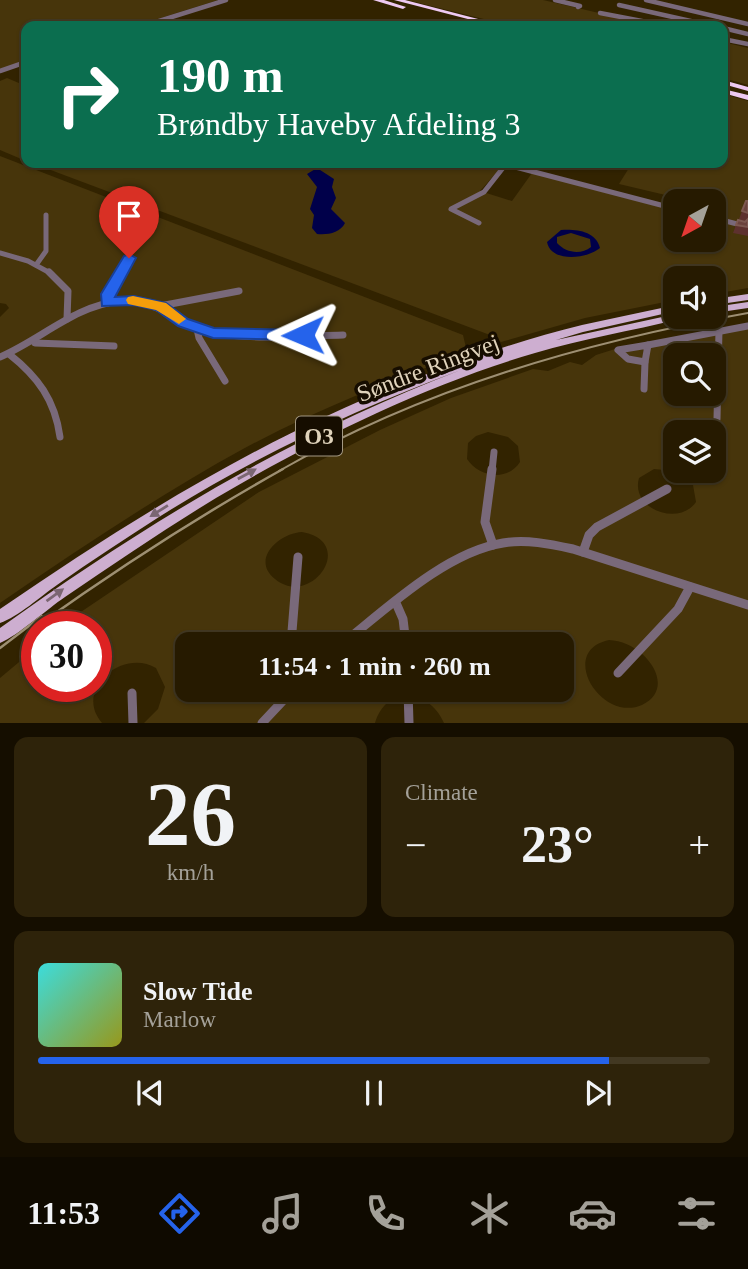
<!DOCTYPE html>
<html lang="en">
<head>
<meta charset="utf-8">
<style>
	:root { --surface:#261a00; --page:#2e230a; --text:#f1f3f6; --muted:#a4a199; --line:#423822; --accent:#2563eb }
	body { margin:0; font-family:"Times New Roman",serif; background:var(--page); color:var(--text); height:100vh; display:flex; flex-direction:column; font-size:26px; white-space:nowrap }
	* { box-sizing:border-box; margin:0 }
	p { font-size:23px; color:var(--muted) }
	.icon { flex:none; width:38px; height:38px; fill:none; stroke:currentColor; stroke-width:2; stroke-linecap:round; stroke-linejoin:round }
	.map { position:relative; height:723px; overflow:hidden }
	.side { display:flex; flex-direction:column; gap:14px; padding:14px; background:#150e00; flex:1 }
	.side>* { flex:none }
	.hud { position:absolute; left:21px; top:21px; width:707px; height:147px; border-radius:14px; box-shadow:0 2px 5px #0004,0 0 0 2px var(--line); background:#0b6e4f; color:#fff; overflow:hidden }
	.needle { width:46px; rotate:220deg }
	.fabs { position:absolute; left:663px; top:189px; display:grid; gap:14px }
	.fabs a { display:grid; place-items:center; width:63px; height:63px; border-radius:14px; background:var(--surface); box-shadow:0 2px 5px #0004,0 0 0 2px var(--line); font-size:35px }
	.speed { position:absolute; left:21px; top:611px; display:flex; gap:14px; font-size:35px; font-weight:700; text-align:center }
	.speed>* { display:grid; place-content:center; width:91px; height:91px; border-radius:50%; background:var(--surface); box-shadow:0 2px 5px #0004,0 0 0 2px var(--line); line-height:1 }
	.speed .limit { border:10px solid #d22; background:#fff; color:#111 }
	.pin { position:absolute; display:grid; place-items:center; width:60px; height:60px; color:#fff; margin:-72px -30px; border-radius:50% 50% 50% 0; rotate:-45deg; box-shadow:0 0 7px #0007 }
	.pin .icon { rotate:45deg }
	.me { position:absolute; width:77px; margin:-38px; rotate:269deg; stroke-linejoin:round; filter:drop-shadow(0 0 5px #0008) }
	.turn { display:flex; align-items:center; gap:24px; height:147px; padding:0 21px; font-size:32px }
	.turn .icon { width:91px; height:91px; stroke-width:2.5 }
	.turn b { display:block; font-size:49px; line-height:60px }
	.big { font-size:52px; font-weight:800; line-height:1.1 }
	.side .tile { flex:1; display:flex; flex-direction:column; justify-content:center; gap:10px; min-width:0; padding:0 24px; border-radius:14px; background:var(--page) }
	.side .dial { align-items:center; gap:0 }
	.dial b { font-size:91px; line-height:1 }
	.song { display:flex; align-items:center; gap:21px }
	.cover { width:84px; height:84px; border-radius:10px; background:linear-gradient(135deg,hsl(180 70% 55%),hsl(60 70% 35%)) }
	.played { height:7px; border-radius:4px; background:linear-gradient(90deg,var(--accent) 85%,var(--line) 85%) }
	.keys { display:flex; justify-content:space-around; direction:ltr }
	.heat { display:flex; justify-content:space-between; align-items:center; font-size:38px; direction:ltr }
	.side .tiles { flex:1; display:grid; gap:14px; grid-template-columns:1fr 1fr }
	.tile:last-child { grid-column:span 2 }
	.trip { position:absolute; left:175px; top:632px; width:399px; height:70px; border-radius:14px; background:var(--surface); box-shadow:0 2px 5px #0004,0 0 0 2px var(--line); font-weight:800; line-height:70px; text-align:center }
	.tabs { display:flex; height:112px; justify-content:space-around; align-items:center; background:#0f0a00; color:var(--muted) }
	.tabs .icon { width:49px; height:49px }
	.tabs .current { color:var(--accent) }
	.tabs b { font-size:32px; color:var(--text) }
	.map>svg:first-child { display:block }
	.green { fill:#47350b; fill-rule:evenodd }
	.water { fill:#00004a; fill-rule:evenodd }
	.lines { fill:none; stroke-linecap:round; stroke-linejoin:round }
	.stream { stroke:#00004a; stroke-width:2 }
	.street-far3 { stroke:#79697a; stroke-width:4.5 }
	.street-far2 { stroke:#79697a; stroke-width:5 }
	.street-far1 { stroke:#79697a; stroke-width:7 }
	.street { stroke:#79697a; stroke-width:9 }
	.primary { fill:#cdaed0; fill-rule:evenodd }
	.highway { fill:#eec9f2; fill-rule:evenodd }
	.tram-far1 { stroke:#9d8f72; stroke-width:2 }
	.tram { stroke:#9d8f72; stroke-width:2.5 }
	.wall { fill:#5d312e }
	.building { fill:#6b433d; stroke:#7d5951; stroke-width:2 }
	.oneway { fill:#7b6672 }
	.route { fill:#2563eb; stroke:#184099; stroke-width:2 }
	.slow { fill:#f59e0b }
	.labels { text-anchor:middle; stroke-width:7; stroke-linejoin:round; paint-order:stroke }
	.shield { fill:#160d00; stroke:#a39883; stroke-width:2 }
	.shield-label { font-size:23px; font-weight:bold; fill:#e0d3bb }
	.street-label { font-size:24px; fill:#e0d3bb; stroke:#160d00 }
</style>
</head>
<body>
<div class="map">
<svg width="748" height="723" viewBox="0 0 748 723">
	<rect width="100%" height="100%" fill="#322300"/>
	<!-- green -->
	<g class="green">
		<path d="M0 0H218L135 26H26V61L0 69Z"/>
		<path d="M407 0H543L655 26H512Z"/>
		<path d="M723 42 748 48V85L723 78Z"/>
		<path d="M7 78 26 86V161L0 150V81Z"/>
		<path d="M723 94 748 101V288L714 294V278H676L675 300 585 318 501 342 490 335 32 163H498L504 164 480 191 512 201 532 173 668 209 660 228 674 197 619 184 629 168 612 163H723ZM676 201H714V240H676Z"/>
		<path d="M0 156 463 335 467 352C391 381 315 410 243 449 159 495 79 549 0 603V317L9 308 6 304 0 303Z"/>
		<path d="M748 324V723H444C429 689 387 684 375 723H144L158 709 165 687 156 668C123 648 73 689 102 723H0V678L37 647V686H96V626H60L259 492 380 430 451 398 533 369 548 371 570 362 582 365 596 355 615 349ZM676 355H714V394H676ZM488 432 508 437 518 446 520 462C507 482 479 477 467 459L468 443 476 436ZM676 432H714V471H676ZM654 469 675 471 693 485 696 502C679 527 630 509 639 478ZM302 532C358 542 311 609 275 579 250 559 280 533 302 532ZM609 640C644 641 679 687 642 705 601 723 557 651 609 640ZM187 644H562V690H187Z"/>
	</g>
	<!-- water -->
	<g class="water">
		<path d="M317 168 334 179 332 187 336 198 331 209 345 223C340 233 328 235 317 234L312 228 314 215 310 209 317 187 307 174Z"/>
		<path d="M561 230C576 229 596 231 600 248 587 259 551 263 547 242ZM571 233 590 239 591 247C581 255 566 253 557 243V237Z"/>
	</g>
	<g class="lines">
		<!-- stream -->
		<g class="stream">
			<path d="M22 66 26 64"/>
			<path d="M290 163 315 169"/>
		</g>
		<!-- street-far3 -->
		<g class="street-far3">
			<path d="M555 0 580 6 578 7"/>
			<path d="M646 0 748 24"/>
			<path d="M619 5 713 26"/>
			<path d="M600 13 668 26"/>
			<path d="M143 26 226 0"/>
			<path d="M723 28 748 34"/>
			<path d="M723 39 748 44"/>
			<path d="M0 71 26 62"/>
		</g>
		<!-- street-far2 -->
		<g class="street-far2">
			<path d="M500 163 676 209"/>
			<path d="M714 218 741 225"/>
			<path d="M479 223 451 209 484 192 506 164"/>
			<path d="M0 253 28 261 52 274"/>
			<path d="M36 265 46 251V215"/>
			<path d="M120 274 129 259"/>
		</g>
		<!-- street-far1 -->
		<g class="street-far1">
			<path d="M49 272 68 291 67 319"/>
			<path d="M107 303 108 294 121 272"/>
			<path d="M160 306 239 291"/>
			<path d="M197 329 199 338 225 381"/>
			<path d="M35 343 114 346"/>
			<path d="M648 345 645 362 628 359 618 350Z"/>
			<path d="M648 345 748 326"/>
			<path d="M9 354C38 377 55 400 60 437"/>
			<path d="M0 357C40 340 76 305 120 301 156 297 181 327 215 333 257 340 301 336 343 335"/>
			<path d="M644 389 645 362"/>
			<path d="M717 419 719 330"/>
			<path d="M492 471 494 452"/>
		</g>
		<!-- street -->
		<g class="street">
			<path d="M492 469 485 522 493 545"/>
			<path d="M583 552 589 535 597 527 667 489"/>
			<path d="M396 603 403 619 406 644"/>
			<path d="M291 644 298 557"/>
			<path d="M342 644C386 609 446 552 503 543 526 539 550 544 573 549L748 605"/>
			<path d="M618 673 678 609 690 587"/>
			<path d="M408 690 409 723"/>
			<path d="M132 693 133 723"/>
			<path d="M262 723 293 690"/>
		</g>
		<!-- primary -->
		<g class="primary">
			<path d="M748 294V300L714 305V299Z"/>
			<path d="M748 302V308L714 313V307Z"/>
			<path d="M676 305V311L583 332 556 340 676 314V317H681L680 319C631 331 582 339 535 353 423 386 316 439 216 498 165 529 115 563 65 597 47 609 19 635 0 643V628C145 524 293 434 461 370 356 409 254 457 159 517 125 539 91 561 57 585 41 596 18 617 0 623V609C127 522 257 441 401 384 460 361 521 340 582 325 613 318 644 312 676 305Z"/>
		</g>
		<!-- highway -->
		<g class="highway">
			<path d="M373 0H384L406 7 403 9Z"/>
			<path d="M394 0H405L505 26H495Z"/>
			<path d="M723 80 748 87V91L723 84Z"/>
			<path d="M723 89 748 95V100L723 93Z"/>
		</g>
		<!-- tram-far1 -->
		<path class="tram-far1" d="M279 471C424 388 585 342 748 313"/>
		<!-- tram -->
		<g class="tram">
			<path d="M37 626C117 569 197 517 283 469"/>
			<path d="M0 648 42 616"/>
		</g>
	</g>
	<!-- wall -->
	<path class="wall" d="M746 201H748V236L733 233 738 220 745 222 739 219Z"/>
	<!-- building -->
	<g class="building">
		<path d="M746 201H748V213L742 211Z"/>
		<path d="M748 219V227L736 225 738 220 745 222Z"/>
	</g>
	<!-- one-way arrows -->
	<defs><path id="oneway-solid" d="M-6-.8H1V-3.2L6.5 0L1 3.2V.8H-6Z" transform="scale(1.75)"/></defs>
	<g class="oneway">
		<use href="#oneway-solid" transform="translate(247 474) rotate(-29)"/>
		<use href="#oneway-solid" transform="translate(159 511) rotate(148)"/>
		<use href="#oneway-solid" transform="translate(55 595) rotate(-36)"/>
	</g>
	<!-- route -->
	<path class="route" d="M129 254 136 258 115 297 134 296 166 303 188 319 214 328 303 330 311 335 303 340 213 338 178 326 156 310 134 305 102 306 101 294 124 256Z"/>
	<!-- slow -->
	<path class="slow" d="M133 296 166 303 186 319 179 324 156 310 128 304 126 300 128 297Z"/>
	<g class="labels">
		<!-- shield labels -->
		<rect class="shield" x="296" y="416.5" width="46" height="39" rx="5"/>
		<g class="shield-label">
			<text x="319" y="444">O3</text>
		</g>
		<!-- street labels -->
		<g class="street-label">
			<text transform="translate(428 368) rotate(-21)" y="8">Søndre Ringvej</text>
		</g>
	</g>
</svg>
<div class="fabs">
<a><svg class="needle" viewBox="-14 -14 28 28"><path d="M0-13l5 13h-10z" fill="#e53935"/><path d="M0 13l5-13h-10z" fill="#a4a199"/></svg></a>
<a><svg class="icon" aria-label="sound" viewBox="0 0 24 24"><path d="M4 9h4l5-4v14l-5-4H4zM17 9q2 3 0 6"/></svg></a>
<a><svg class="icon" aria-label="search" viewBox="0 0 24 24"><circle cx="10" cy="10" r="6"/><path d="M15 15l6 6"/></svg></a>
<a><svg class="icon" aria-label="layers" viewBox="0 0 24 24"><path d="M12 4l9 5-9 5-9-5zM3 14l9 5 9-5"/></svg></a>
</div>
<div class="speed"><div class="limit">30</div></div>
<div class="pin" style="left:129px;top:258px;background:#d93025"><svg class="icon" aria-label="arrive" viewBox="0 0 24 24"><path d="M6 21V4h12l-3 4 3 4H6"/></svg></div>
<svg class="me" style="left:303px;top:335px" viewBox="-20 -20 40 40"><path d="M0-17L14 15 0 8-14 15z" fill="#2563eb" stroke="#fff" stroke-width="4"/></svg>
<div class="trip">11:54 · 1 min · 260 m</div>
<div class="hud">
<div class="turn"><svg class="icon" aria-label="right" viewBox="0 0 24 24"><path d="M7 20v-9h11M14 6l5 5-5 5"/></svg><div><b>190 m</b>Brøndby Haveby Afdeling 3</div></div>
</div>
</div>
<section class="side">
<div class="tiles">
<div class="tile dial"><b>26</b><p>km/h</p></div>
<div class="tile"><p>Climate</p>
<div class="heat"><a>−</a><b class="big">23°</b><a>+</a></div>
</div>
<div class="tile">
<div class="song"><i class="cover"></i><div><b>Slow Tide</b><p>Marlow</p></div></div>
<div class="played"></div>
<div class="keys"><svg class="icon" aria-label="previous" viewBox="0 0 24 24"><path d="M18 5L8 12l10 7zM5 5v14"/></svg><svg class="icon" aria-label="pause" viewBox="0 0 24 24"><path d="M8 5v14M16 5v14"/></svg><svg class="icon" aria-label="next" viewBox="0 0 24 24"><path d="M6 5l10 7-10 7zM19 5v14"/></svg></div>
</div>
</div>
</section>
<nav class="tabs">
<b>11:53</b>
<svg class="icon current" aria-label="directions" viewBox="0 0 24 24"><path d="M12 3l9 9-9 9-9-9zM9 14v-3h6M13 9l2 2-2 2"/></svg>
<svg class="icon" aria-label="music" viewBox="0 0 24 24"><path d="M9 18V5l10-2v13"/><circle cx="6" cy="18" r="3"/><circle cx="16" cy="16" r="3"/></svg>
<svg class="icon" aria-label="phone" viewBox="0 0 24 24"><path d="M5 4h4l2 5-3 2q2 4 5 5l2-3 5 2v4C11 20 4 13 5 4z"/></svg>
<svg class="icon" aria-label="climate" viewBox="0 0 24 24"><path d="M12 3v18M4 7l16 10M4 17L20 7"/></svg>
<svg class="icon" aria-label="car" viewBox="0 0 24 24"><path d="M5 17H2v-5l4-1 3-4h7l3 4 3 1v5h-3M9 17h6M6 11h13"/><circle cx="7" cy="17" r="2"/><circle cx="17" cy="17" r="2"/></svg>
<svg class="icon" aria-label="filters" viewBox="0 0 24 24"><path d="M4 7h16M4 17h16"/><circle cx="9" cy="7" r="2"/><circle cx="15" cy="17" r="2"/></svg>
</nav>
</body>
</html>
